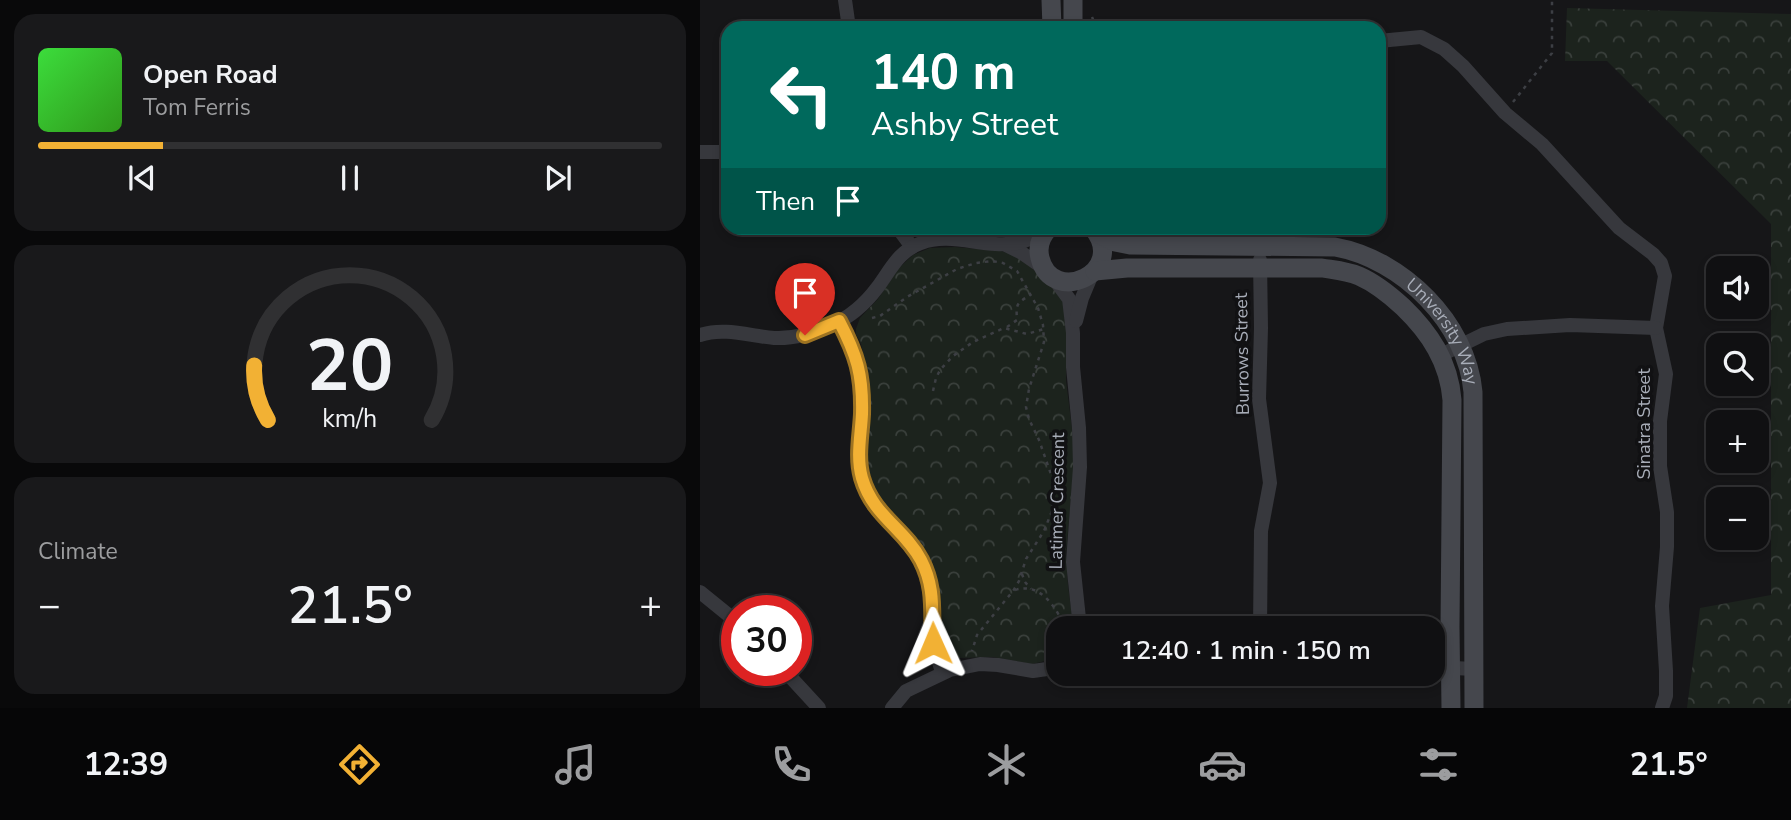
<!DOCTYPE html>
<html lang="en">
<head>
<meta charset="utf-8">
<style>
	:root { --surface:#101012; --page:#19191b; --text:#f1f3f6; --muted:#9c9d9f; --line:#303032; --accent:#f2b134 }
	body { margin:0; font-family:"Nunito Sans",sans-serif; background:var(--page); color:var(--text); height:100vh; display:flex; flex-direction:column; font-size:26px; white-space:nowrap }
	* { box-sizing:border-box; margin:0 }
	p { font-size:23px; color:var(--muted) }
	.icon { flex:none; width:38px; height:38px; fill:none; stroke:currentColor; stroke-width:2; stroke-linecap:round; stroke-linejoin:round }
	.map { position:relative; flex:1; overflow:hidden }
	.sheet { display:flex; flex-direction:column; gap:14px; padding:14px; background:#09090a; width:700px }
	.sheet>* { flex:none }
	.banner { position:absolute; left:21px; top:21px; width:665px; height:214px; border-radius:21px; box-shadow:0 4px 10px #0003,0 0 0 2px var(--line); background:#00695c; color:#fff; overflow:hidden }
	.buttons { position:absolute; left:1006px; top:256px; display:grid; gap:14px }
	.buttons a { display:grid; place-items:center; width:63px; height:63px; border-radius:14px; background:var(--surface); box-shadow:0 4px 10px #0003,0 0 0 2px var(--line); font-size:35px }
	.speed { position:absolute; left:21px; top:595px; display:flex; gap:14px; font-size:35px; font-weight:700; text-align:center }
	.speed>* { display:grid; place-content:center; width:91px; height:91px; border-radius:50%; background:var(--surface); box-shadow:0 4px 10px #0003,0 0 0 2px var(--line); line-height:1 }
	.speed .limit { border:10px solid #d22; background:#fff; color:#111 }
	.pin { position:absolute; display:grid; place-items:center; width:60px; height:60px; color:#fff; margin:-72px -30px; border-radius:50% 50% 50% 0; rotate:-45deg; box-shadow:0 0 7px #0007 }
	.pin .icon { rotate:45deg }
	.me { position:absolute; width:77px; margin:-38px; rotate:359deg; stroke-linejoin:round; filter:drop-shadow(0 0 5px #0008) }
	.turn { display:flex; align-items:center; gap:24px; height:147px; padding:0 35px; font-size:32px }
	.turn .icon { width:91px; height:91px; stroke-width:2.5 }
	.turn b { display:block; font-size:49px; line-height:60px }
	.then { display:flex; align-items:center; height:66px; padding:0 35px; background:#0003; gap:14px; font-size:26px }
	.big { font-size:52px; font-weight:600; line-height:1.1 }
	.sheet .card { flex:1; display:flex; flex-direction:column; justify-content:center; gap:10px; min-width:0; padding:0 24px; border-radius:21px; background:var(--page) }
	.sheet .dial { align-items:center; gap:0 }
	.dial svg { height:182px; overflow:visible; fill:none; stroke:var(--line); stroke-width:7; stroke-linecap:round; text-anchor:middle }
	.dial text { fill:var(--text); stroke:none }
	.song { display:flex; align-items:center; gap:21px }
	.cover { width:84px; height:84px; border-radius:10px; background:linear-gradient(135deg,hsl(120 70% 55%),hsl(110 70% 35%)) }
	.played { height:7px; border-radius:4px; background:linear-gradient(90deg,var(--accent) 20%,var(--line) 20%) }
	.keys { display:flex; justify-content:space-around; direction:ltr }
	.heat { display:flex; justify-content:space-between; align-items:center; font-size:38px; direction:ltr }
	.trip { position:absolute; left:346px; top:616px; width:399px; height:70px; border-radius:21px; background:var(--surface); box-shadow:0 4px 10px #0003,0 0 0 2px var(--line); font-weight:600; line-height:70px; text-align:center }
	.dock { display:flex; height:112px; justify-content:space-around; align-items:center; background:#060607; color:var(--muted) }
	.dock .icon { width:49px; height:49px }
	.dock .on { color:var(--accent) }
	.dock b { font-size:32px; color:var(--text) }
	main { display:flex; flex:1; min-height:0 }
	.map>svg:first-child { display:block }
	.forest { fill:url(#forest-crowns) }
	.lines { fill:none; stroke-linecap:round; stroke-linejoin:round }
	.path { stroke:#3d3f44; stroke-width:2.5; stroke-dasharray:3.5 5; stroke-linecap:butt }
	.street { stroke:#37383d; stroke-width:14 }
	.secondary { stroke:#45474d; stroke-width:19 }
	.route-casing { stroke:#9d7322; stroke-width:18 }
	.route { stroke:#f2b134; stroke-width:12 }
	.labels { text-anchor:middle; stroke-width:7; stroke-linejoin:round; paint-order:stroke }
	.street-label { font-size:18px; fill:#a8adb8; stroke:#111113 }
</style>
</head>
<body>
<main>
<section class="sheet">
<div class="card">
<div class="song"><i class="cover"></i><div><b>Open Road</b><p>Tom Ferris</p></div></div>
<div class="played"></div>
<div class="keys"><svg class="icon" aria-label="previous" viewBox="0 0 24 24"><path d="M18 5L8 12l10 7zM5 5v14"/></svg><svg class="icon" aria-label="pause" viewBox="0 0 24 24"><path d="M8 5v14M16 5v14"/></svg><svg class="icon" aria-label="next" viewBox="0 0 24 24"><path d="M6 5l10 7-10 7zM19 5v14"/></svg></div>
</div>
<div class="card dial"><svg viewBox="0 0 100 80">
<path d="M14 69A42 42 0 1 1 86 69"/>
<path d="M14 69A42 42 0 0 1 8 45" stroke="#f2b134"/>
<text x="50" y="56" font-size="32" font-weight="700">20</text>
<text x="50" y="72" font-size="11">km/h</text>
</svg></div>
<div class="card"><p>Climate</p>
<div class="heat"><a>−</a><b class="big">21.5°</b><a>+</a></div>
</div>
</section>
<div class="map">
<svg width="1091" height="708" viewBox="0 0 1091 708">
	<defs>
		<pattern id="forest-crowns" width="20" height="18" patternUnits="userSpaceOnUse" patternTransform="scale(1.75)"><rect width="20" height="18" fill="#1c231d"/><path d="M2 6a3 3 0 1 1 6 0M12 15a3 3 0 1 1 6 0" fill="none" stroke="#3a403c"/></pattern>
	</defs>
	<rect width="100%" height="100%" fill="#161618"/>
	<!-- forest -->
	<g class="forest">
		<path d="M867 8 1091 14V708H987L1000 608 1071 595V224L907 61H865Z"/>
		<path d="M255 247 300 251 313 254 331 266 341 279 355 289 363 298 366 311V381L373 437V475L366 553 368 586 373 623 372 628H359V653L345 661 332 664 293 657 258 658 248 652 244 648 241 638 240 599 234 570 222 547 185 506 174 489 168 468 166 454 169 391 166 365 161 344 156 334V329L160 318 178 299 198 269 213 255 230 248Z"/>
	</g>
	<g class="lines">
		<!-- path -->
		<g class="path">
			<path d="M392 17 397 28"/>
			<path d="M813 102 852 53V0"/>
			<path d="M172 318 180 316 207 297 257 269 276 263 292 261 303 263 317 271 338 308 343 325 344 342 329 389 326 407 329 419 339 440 353 480 354 495 352 511 344 531 326 559 319 581 313 591 277 635 272 651"/>
			<path d="M307 327 317 320C316 304 316 304 330 295"/>
			<path d="M233 391 236 378 240 370 253 356 273 342 304 328 327 334 344 329"/>
			<path d="M322 574 325 582 331 589"/>
			<path d="M315 590C340 582 355 606 364 625"/>
		</g>
		<!-- street -->
		<g class="street">
			<path d="M145 0 149 28"/>
			<path d="M679 41 721 37 744 49 763 66 805 113 842 144 919 228 953 254 961 263 965 276 956 328 966 374 960 421V466L967 512V547L962 606 966 671V696L962 708"/>
			<path d="M0 152H28"/>
			<path d="M198 228 212 247"/>
			<path d="M306 245 322 253 345 269"/>
			<path d="M352 276 369 299 373 333V367L379 428 380 467 373 562 380 628"/>
			<path d="M140 321 153 348 159 371 162 403 159 456 162 478 174 504 215 551 228 575 233 597V643L242 672"/>
			<path d="M376 321 382 298 392 274"/>
			<path d="M0 335C24 327 50 336 74 338 94 339 114 333 132 325 150 317 165 304 177 288 190 271 198 251 221 243 251 231 285 249 317 243 328 241 336 236 346 230"/>
			<path d="M741 355 784 334 807 329 870 325 956 328"/>
			<path d="M0 592 37 622"/>
			<path d="M560 628 561 531 570 483 559 399 561 328 560 260"/>
			<path d="M733 667 774 669"/>
			<path d="M84 670 119 708"/>
			<path d="M192 708 206 691 250 670 280 664 298 665 333 671 347 669 359 662"/>
		</g>
		<!-- secondary -->
		<g class="secondary">
			<path d="M351 0 352 28"/>
			<path d="M373 0V28"/>
			<path d="M349 228C341 236 337 246 340 258 352 307 429 272 393 228"/>
			<path id="s1" d="M398 234 415 242 430 245 635 247C702 259 767 323 773 392L774 708"/>
			<path d="M395 271 427 268H622C634 270 647 271 659 276 675 283 690 295 703 307 730 333 749 362 752 400L750 627 751 708"/>
		</g>
	</g>
	<g class="lines">
		<!-- route casing -->
		<g class="route-casing">
			<path id="route" d="M105 335 139 321C157 355 163 375 162 414 161 435 156 457 162 478 173 516 204 528 221 560 236 589 231 612 233 643"/>
		</g>
		<!-- route -->
		<use href="#route" class="route"/>
	</g>
	<g class="labels">
		<!-- street labels -->
		<g class="street-label">
			<text dy="6" stroke="none"><textPath href="#s1" startOffset="383">University Way</textPath></text>
			<text transform="translate(542 354) rotate(-91)" y="6">Burrows Street</text>
			<text transform="translate(944 424) rotate(-90)" y="6">Sinatra Street</text>
			<text transform="translate(357 501) rotate(-89)" y="6">Latimer Crescent</text>
		</g>
	</g>
</svg>
<div class="buttons">
<a><svg class="icon" aria-label="sound" viewBox="0 0 24 24"><path d="M4 9h4l5-4v14l-5-4H4zM17 9q2 3 0 6"/></svg></a>
<a><svg class="icon" aria-label="search" viewBox="0 0 24 24"><circle cx="10" cy="10" r="6"/><path d="M15 15l6 6"/></svg></a>
<a>+</a>
<a>−</a>
</div>
<div class="speed"><div class="limit">30</div></div>
<div class="pin" style="left:105px;top:335px;background:#d93025"><svg class="icon" aria-label="arrive" viewBox="0 0 24 24"><path d="M6 21V4h12l-3 4 3 4H6"/></svg></div>
<svg class="me" style="left:233px;top:643px" viewBox="-20 -20 40 40"><path d="M0-17L14 15 0 8-14 15z" fill="#f2b134" stroke="#fff" stroke-width="4"/></svg>
<div class="trip">12:40 · 1 min · 150 m</div>
<div class="banner">
<div class="turn"><svg class="icon" aria-label="left" viewBox="0 0 24 24"><path d="M17 20v-9H6M10 6l-5 5 5 5"/></svg><div><b>140 m</b>Ashby Street</div></div>
<div class="then">Then<svg class="icon" aria-label="arrive" viewBox="0 0 24 24"><path d="M6 21V4h12l-3 4 3 4H6"/></svg></div>
</div>
</div>
</main>
<nav class="dock">
<b>12:39</b>
<svg class="icon on" aria-label="directions" viewBox="0 0 24 24"><path d="M12 3l9 9-9 9-9-9zM9 14v-3h6M13 9l2 2-2 2"/></svg>
<svg class="icon" aria-label="music" viewBox="0 0 24 24"><path d="M9 18V5l10-2v13"/><circle cx="6" cy="18" r="3"/><circle cx="16" cy="16" r="3"/></svg>
<svg class="icon" aria-label="phone" viewBox="0 0 24 24"><path d="M5 4h4l2 5-3 2q2 4 5 5l2-3 5 2v4C11 20 4 13 5 4z"/></svg>
<svg class="icon" aria-label="climate" viewBox="0 0 24 24"><path d="M12 3v18M4 7l16 10M4 17L20 7"/></svg>
<svg class="icon" aria-label="car" viewBox="0 0 24 24"><path d="M5 17H2v-5l4-1 3-4h7l3 4 3 1v5h-3M9 17h6M6 11h13"/><circle cx="7" cy="17" r="2"/><circle cx="17" cy="17" r="2"/></svg>
<svg class="icon" aria-label="filters" viewBox="0 0 24 24"><path d="M4 7h16M4 17h16"/><circle cx="9" cy="7" r="2"/><circle cx="15" cy="17" r="2"/></svg>
<b>21.5°</b>
</nav>
</body>
</html>
